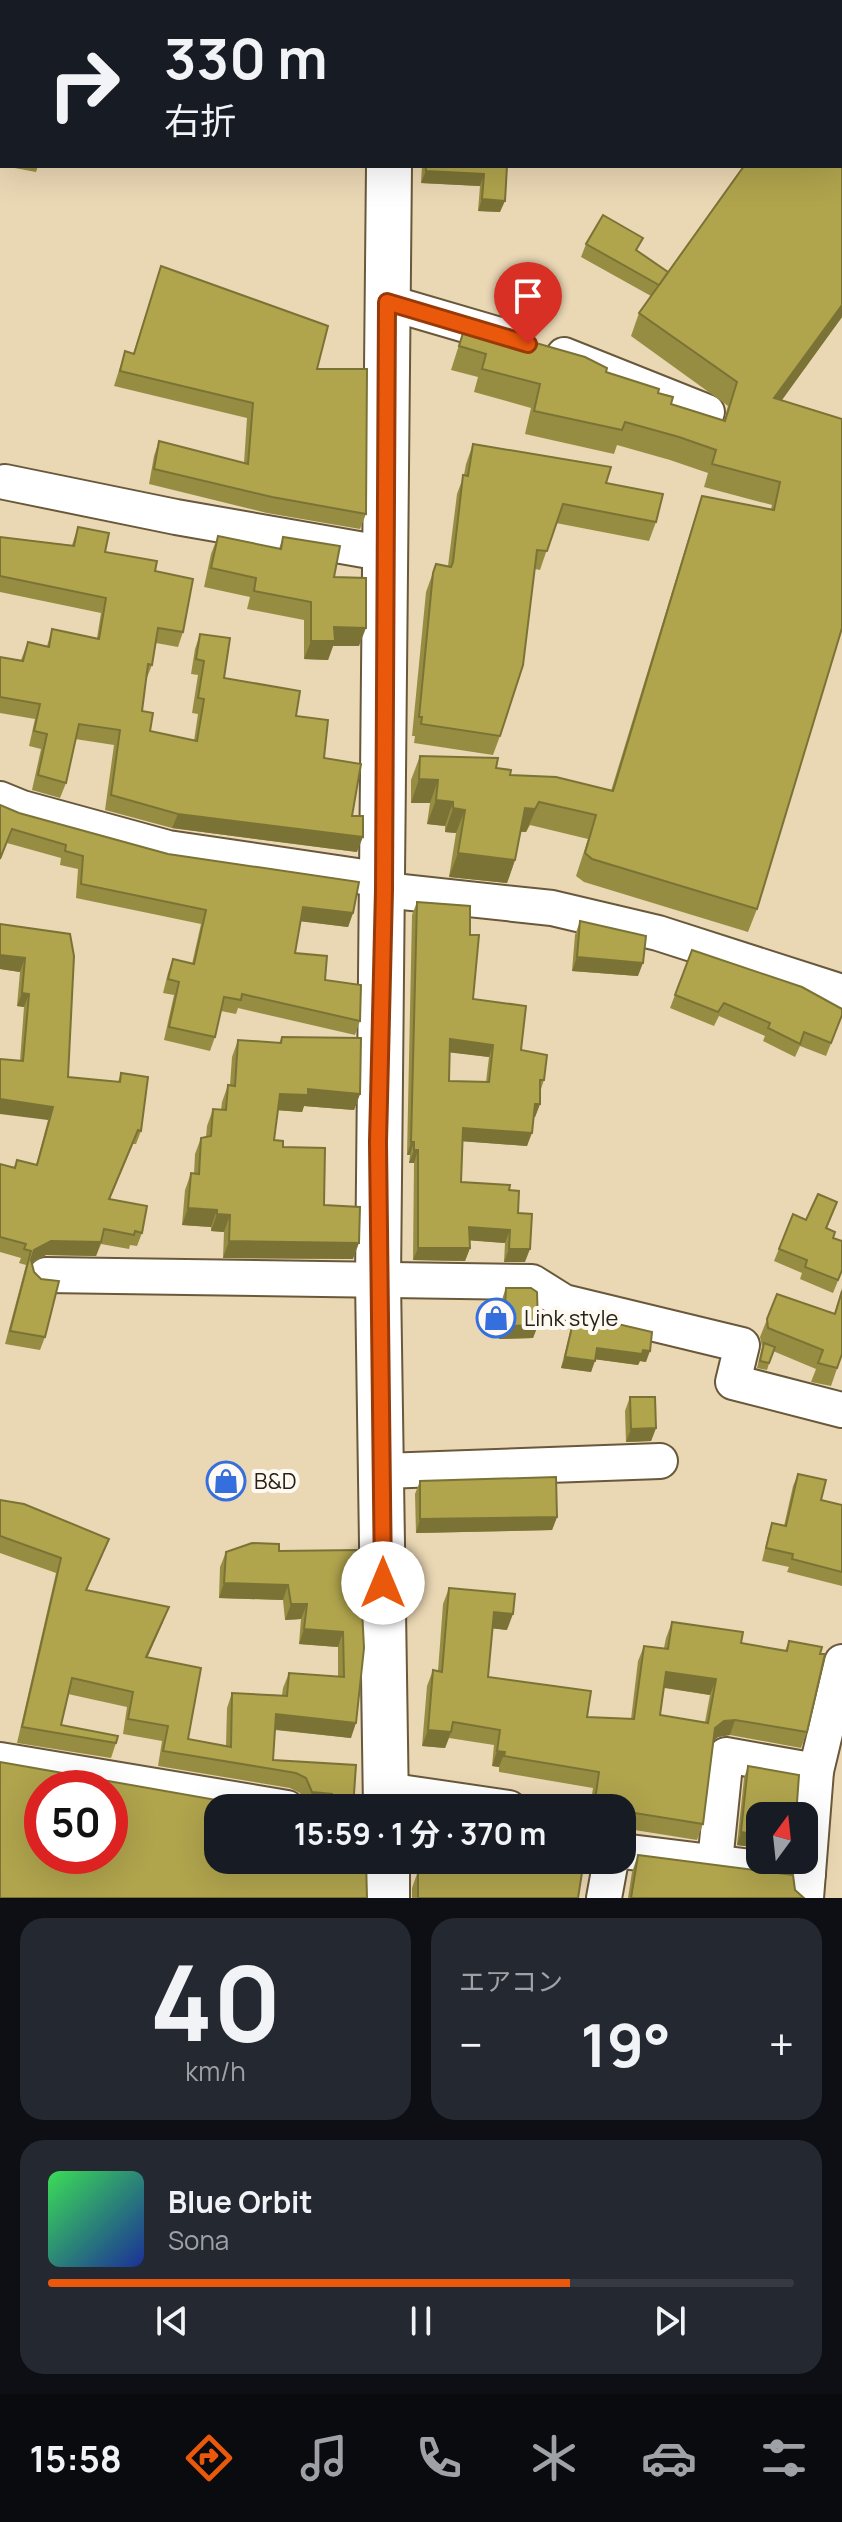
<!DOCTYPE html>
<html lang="ja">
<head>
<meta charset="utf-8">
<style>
	:root { --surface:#171b24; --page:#242831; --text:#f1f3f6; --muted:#9ea1a6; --line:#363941; --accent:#ea580c }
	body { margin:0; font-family:Manrope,"Noto Sans JP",sans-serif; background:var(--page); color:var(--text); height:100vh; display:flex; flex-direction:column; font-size:30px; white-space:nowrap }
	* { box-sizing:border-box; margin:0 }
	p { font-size:26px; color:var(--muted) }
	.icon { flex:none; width:44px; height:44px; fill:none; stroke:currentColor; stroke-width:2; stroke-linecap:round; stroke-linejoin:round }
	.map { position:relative; height:1898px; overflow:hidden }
	.drawer { display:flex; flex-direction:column; gap:20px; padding:20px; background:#0d0f14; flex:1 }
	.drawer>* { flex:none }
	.top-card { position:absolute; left:0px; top:0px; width:842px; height:168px; box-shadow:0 8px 32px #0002; background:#171b24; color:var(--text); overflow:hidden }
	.needle { width:52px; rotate:15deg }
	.tools { position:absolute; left:746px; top:1802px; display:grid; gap:16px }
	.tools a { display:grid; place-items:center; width:72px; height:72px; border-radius:16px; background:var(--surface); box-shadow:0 8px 32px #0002; font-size:40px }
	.speed { position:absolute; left:24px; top:1770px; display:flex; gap:16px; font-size:40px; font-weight:700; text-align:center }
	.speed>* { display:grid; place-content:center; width:104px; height:104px; border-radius:50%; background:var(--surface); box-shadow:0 8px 32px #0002; line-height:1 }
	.speed .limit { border:12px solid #d22; background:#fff; color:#111 }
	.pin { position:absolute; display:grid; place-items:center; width:68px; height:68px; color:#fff; margin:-82px -34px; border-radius:50% 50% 50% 0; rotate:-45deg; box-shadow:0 0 8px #0007 }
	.pin .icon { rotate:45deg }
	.me { position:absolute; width:88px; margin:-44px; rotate:0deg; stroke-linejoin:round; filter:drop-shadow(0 0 6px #0008) }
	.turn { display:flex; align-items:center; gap:28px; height:168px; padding:0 32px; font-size:36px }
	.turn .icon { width:104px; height:104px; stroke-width:2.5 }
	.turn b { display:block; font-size:56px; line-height:68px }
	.big { font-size:60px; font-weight:700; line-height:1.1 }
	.drawer .card { flex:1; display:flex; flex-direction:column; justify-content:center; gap:12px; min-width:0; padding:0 28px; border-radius:24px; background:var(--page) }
	.drawer .dial { align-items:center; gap:0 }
	.dial b { font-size:104px; line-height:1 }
	.song { display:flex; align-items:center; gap:24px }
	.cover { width:96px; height:96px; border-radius:12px; background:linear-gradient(135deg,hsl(130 70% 55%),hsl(230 70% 35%)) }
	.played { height:8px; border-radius:4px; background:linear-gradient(90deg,var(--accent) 70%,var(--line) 70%) }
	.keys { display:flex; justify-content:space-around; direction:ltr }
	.heat { display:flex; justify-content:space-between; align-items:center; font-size:44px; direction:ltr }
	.drawer .tiles { flex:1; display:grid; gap:20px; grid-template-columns:1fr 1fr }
	.card:last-child { grid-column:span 2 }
	.trip { position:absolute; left:204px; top:1794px; width:432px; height:80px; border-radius:24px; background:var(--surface); box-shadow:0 8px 32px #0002; font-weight:700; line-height:80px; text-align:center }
	.dock { display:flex; height:128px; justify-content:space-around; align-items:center; background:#090b0e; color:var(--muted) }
	.dock .icon { width:56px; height:56px }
	.dock .selected { color:var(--accent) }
	.dock b { font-size:36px; color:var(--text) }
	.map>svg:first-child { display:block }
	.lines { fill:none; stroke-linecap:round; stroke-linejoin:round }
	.minor-casing { stroke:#69583a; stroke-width:38 }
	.major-casing { stroke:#69583a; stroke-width:48 }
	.minor { stroke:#fff; stroke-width:34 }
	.major { stroke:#fff; stroke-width:44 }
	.wall { fill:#978d42; fill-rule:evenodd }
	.shaded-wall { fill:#7b7336 }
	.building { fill:#b0a44d; stroke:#7b7336; stroke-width:2; fill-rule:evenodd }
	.route-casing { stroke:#983908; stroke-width:20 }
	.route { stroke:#ea580c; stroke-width:14 }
	.labels { text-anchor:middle; stroke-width:8; stroke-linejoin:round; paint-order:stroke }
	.poi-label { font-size:22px; fill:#282114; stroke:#fefaf3; text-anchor:start }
</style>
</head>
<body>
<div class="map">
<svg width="842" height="1898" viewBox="0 0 842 1898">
	<rect width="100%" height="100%" fill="#ead7b4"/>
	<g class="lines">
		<!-- minor casing -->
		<g class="minor-casing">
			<g id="minor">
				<path d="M86 2 87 0"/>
				<path d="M387 302 510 338"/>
				<path d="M564 355 707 412"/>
				<path d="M5 482 176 517 387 554"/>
				<path d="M0 799 22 808 168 848 384 880"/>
				<path d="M384 890 552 908 658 933 842 992"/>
				<path d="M46 1275 532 1282 564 1302 742 1345 733 1382 842 1410"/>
				<path d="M383 1471 660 1461"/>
				<path d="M0 1760 287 1808"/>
				<path d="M386 1790 509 1808"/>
				<path d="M622 1851 808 1874"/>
				<path d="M715 1862 726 1755 816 1771"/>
				<path d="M604 1898 611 1860"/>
				<path d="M806 1898 816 1771 842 1662"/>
			</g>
		</g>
		<!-- major casing -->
		<g class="major-casing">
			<g id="major">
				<path d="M391 2V0"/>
				<path d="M386 1808 378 1280 389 166"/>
				<path d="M387 1860V1898"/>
			</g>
		</g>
		<!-- minor -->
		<use href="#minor" class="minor"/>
		<!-- major -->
		<use href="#major" class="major"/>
	</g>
	<!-- wall -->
	<g class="wall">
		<path d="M0 80H2V165L0 164Z"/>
		<path d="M4 166H38L36 172Z"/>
		<path d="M422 166H507L500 212 478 211 480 186 421 183Z"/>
		<path d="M586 244 638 251 668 272 842 317 781 401 842 419 757 909 748 932 584 882 576 876 588 839 530 825 526 832H520L515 860 507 883 449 877 456 833 445 832V826L427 824 430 803H411V780L420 756 496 768 510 775 611 791 694 520 702 496 771 509 772 505 704 487 708 473 670 460 617 445 614 454 525 434 531 408 474 392 478 377 451 370 466 323 606 372 658 393 671 404 724 420 728 406 631 336 639 313 651 296 581 257Z"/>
		<path d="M161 266 317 369 366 514 360 529 267 513 149 484 154 456 159 441 244 463 247 418 114 386 125 351 133 354Z"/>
		<path d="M473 444 606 483 656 522 649 541 556 523 540 570 535 569 500 736 493 755 414 743 415 736H412L426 592 436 564 448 566 457 494 464 475 466 464Z"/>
		<path d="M78 527 105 552 155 571 183 632 178 647 156 643 152 665 146 680 142 711 150 731 194 741 198 714 192 713 198 675 191 674 195 649 200 634 224 678 296 716 324 758 352 816 357 852 172 828 105 810 114 745 75 739 66 783 60 798 32 790 41 749 29 746 35 719 0 713V657L21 660 28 642 47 646 52 629 97 638 101 613 0 592V537L72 545Z"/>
		<path d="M218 536 279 549 283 537 334 577 359 646H333L328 660 304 659V620L247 609 250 597 204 587 211 554Z"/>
		<path d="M19 813 353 913 348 927 301 921 295 953 325 980 360 1021 355 1035 238 1008 236 1014 221 1011 215 1037 210 1051 164 1040 174 995 163 993 168 973 173 959 192 964 201 924 76 898 78 869 60 865 61 858 7 843Z"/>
		<path d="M417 902 470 935 473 999 521 1050 544 1080 540 1092V1104L535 1117H533L527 1146 462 1141 461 1182 509 1190 518 1213 525 1262H504L505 1243 469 1240 470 1248 465 1261 413 1260 414 1163H409L410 1155H407L412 915ZM450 1052 489 1057 486 1082 449 1081Z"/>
		<path d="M580 921 638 976 572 971 575 935Z"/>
		<path d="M0 924 70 934 68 1077 118 1082 121 1073 141 1131 136 1144H133L110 1199 142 1233 137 1246 130 1245 129 1249 101 1244 96 1256 46 1255 32 1263 45 1337 40 1350 5 1344 26 1265 19 1263 21 1258 0 1252V1164L14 1167 17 1160 36 1165 48 1120 20 1061 24 1007 17 1006 20 972 0 969Z"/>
		<path d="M692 950 842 1016 826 1056 800 1046 795 1057 763 1041 765 1036 719 1016 714 1026 670 1008Z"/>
		<path d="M282 1037 360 1094 354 1110 304 1106 302 1112 278 1110 274 1140 283 1147 324 1205 353 1259 223 1258 224 1232 211 1231V1227L182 1225 185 1190 191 1173 194 1174 195 1154 201 1138 206 1137 207 1126 213 1109 221 1110 222 1102 228 1085H230L232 1057 238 1040 279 1043Z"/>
		<path d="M837 1202 827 1228 833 1238 842 1271 833 1293 800 1279 802 1273 774 1261 793 1214 806 1220Z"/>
		<path d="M506 1288 538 1325 533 1338 499 1339 501 1302Z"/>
		<path d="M842 1288V1354L831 1386 811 1382 816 1369 773 1351 767 1370 757 1368 762 1347 760 1337 777 1294 834 1314Z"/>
		<path d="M575 1314 646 1362 640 1361 638 1365 595 1359 591 1372 561 1368 572 1324Z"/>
		<path d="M630 1397 656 1428 651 1441 626 1442 625 1411Z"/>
		<path d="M798 1474 842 1524V1586L787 1572 789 1567 762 1561 768 1536 772 1523 784 1526 793 1486Z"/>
		<path d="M420 1481 557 1517 552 1530 416 1533 415 1494Z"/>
		<path d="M0 1500 103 1554 87 1590 163 1622 147 1657 188 1739 226 1746 227 1708 232 1693 282 1695 283 1688 289 1673 338 1677V1647L299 1644 301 1619 285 1620 283 1600 219 1598 220 1567 226 1552 359 1550 351 1738 275 1730 273 1760 356 1765 353 1808 306 1807 300 1793 290 1788 158 1766 162 1741 123 1734 127 1707 68 1694 61 1725 116 1743 111 1758 17 1743 56 1573 0 1553Z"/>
		<path d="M449 1588 507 1630 492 1628 488 1677 587 1717 631 1719 638 1661 644 1646 664 1648 666 1638 672 1622 741 1643 785 1651 789 1641 807 1732 801 1748 730 1735 718 1737 714 1740 703 1824 697 1840 622 1828V1808H590L593 1788 499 1772V1767L492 1766 494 1745 449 1738 445 1748 422 1746 427 1686 433 1670 438 1671 443 1604ZM664 1688 710 1695 705 1722 660 1715Z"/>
		<path d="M748 1766 760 1816V1848L737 1845 744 1778Z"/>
		<path d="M638 1855 795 1890 804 1898H628L632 1872Z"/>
		<path d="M438 1860H584L578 1898H412V1888L418 1871 437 1872Z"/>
	</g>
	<!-- shaded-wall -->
	<g class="shaded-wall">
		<path d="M426 171 484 174 480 186 421 183Z"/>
		<path d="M482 199 505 201 500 212 478 211Z"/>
		<path d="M842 305V317L766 422 774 398Z"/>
		<path d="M334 627 366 628 359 646H333L328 660 304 659 311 641Z"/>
		<path d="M419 779 438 780 430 803H411Z"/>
		<path d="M436 800 453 802 445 826 427 824Z"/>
		<path d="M539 802 526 832 516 831 525 808Z"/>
		<path d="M453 808 465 810 456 833 445 832Z"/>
		<path d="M178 814 363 837 357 852 172 828Z"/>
		<path d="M458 853 515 860 507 883 449 877Z"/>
		<path d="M303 907 353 913 348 927 298 921Z"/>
		<path d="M0 955 25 958 20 972 0 969Z"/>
		<path d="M577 957 643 963 638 976 572 971Z"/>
		<path d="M22 993 29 994 24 1007 17 1006Z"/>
		<path d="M450 1039 493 1045 489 1057 446 1052Z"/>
		<path d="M308 1089 360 1094 354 1110 304 1106 302 1112 274 1110 280 1094Z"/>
		<path d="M0 1099 53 1107 48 1120 0 1114Z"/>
		<path d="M535 1104H540L535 1117 530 1116Z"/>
		<path d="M463 1128 532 1133 527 1146 458 1141Z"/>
		<path d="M411 1142H414L410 1155H407Z"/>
		<path d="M414 1150H418L414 1163H409Z"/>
		<path d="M188 1208 217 1210 211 1227 182 1225Z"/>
		<path d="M217 1214 230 1215 224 1232 211 1231Z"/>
		<path d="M469 1227 510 1230 505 1243 464 1240Z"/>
		<path d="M51 1241 101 1242 96 1256 46 1255 29 1264 34 1250Z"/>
		<path d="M229 1241 359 1243 353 1259 223 1258Z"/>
		<path d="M418 1248H470L465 1261 413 1260Z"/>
		<path d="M509 1249H530L525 1262H504Z"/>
		<path d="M538 1325 533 1338 499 1339 504 1326Z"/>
		<path d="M597 1348 643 1350 650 1351 646 1362 640 1361 638 1365 593 1359Z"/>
		<path d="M565 1357 595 1361 591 1372 561 1368Z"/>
		<path d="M656 1428 651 1441 626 1442 631 1429Z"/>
		<path d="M557 1517 552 1530 416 1533 420 1519Z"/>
		<path d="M224 1583 288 1585 283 1600 219 1598Z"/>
		<path d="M291 1604H307L301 1619 285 1620Z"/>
		<path d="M169 1607 163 1622 141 1672 146 1657Z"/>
		<path d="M494 1612 513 1614 507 1630 488 1628Z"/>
		<path d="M304 1629 343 1632 338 1647 299 1644Z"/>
		<path d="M666 1672 716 1679 710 1695 661 1687Z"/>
		<path d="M276 1714 356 1723 351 1738 270 1729Z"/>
		<path d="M735 1720 730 1735 718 1737 710 1744 715 1728 724 1721Z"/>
		<path d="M428 1730 451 1732 445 1748 422 1746Z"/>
		<path d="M497 1751 505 1752 499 1767 492 1766Z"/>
		<path d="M312 1792 332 1794 326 1808 306 1807Z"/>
		<path d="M741 1832 760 1835V1848L737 1845Z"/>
	</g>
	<!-- building -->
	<g class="building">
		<rect x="249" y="0" width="114" height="2"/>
		<rect x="458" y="0" width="242" height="2"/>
		<path d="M0 80H2V141L0 140Z"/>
		<path d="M840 95 842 97V305L774 398 842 419V628L757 909 592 859 585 853 596 815 539 802 535 809 525 808 515 860 458 853 465 810 453 808V802L436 800 438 780 419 779 420 756 498 758 496 768 511 770 510 775 556 777 613 791 702 496 774 510 780 482 712 464 716 450 679 437 625 422 622 430 534 411 540 384 482 369 486 354 459 346 466 323 585 357 607 368 606 372 659 389 658 393 673 397 671 404 725 421 737 382 639 313 744 166H840Z"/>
		<path d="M426 166H507L505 201 482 199 484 174 426 171Z"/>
		<path d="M603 215 643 238 636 250 668 272 659 285 586 244Z"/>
		<path d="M161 266 328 326 317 369H367L366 514 272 497 154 469 159 441 248 464 253 403 120 371 125 351 134 354Z"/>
		<path d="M473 444 611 467 606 483 663 494 656 522 563 504 547 551 537 550 523 665 500 736 421 724 422 717H419L433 573 436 564 451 567 453 562 463 475 468 476Z"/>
		<path d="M78 527 109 533 105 552 157 561 155 571 193 579 183 632 158 628 152 665 148 664 142 711 153 713 150 731 197 741 204 699 198 698 204 661 196 659 200 634 230 638 224 678 300 691 296 716 328 720 324 758 361 764 352 816H363V837L178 814 111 795 120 730 79 724 66 783 38 775 47 734 34 731 40 704 0 697V657L23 661 28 642 49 647 52 629 99 639 106 598 0 576V537L74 546Z"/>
		<path d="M218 536 281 549 283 537 340 546 334 577 366 578V628L334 627 335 641H311V602L254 591 256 578 211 568Z"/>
		<path d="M0 805 19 813 168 854 359 882 353 913 303 907 295 953 327 956 325 980 361 985 360 1021 242 994 241 1000 224 997 215 1037 169 1027 179 982 168 979 173 959 194 964 206 910 81 884 83 856 65 851 66 845 12 829 0 859Z"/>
		<path d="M417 902 470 906V935H479L473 999 526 1006 521 1050 547 1055 544 1080H540V1104H535L532 1133 463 1128 461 1182 510 1185 509 1190 519 1191 518 1213 532 1214 530 1249H509L510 1230 469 1227 470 1248H418V1150H414V1142H411ZM450 1039 493 1045 489 1082 449 1081Z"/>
		<path d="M580 921 646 936 643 963 577 957Z"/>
		<path d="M0 924 70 934 74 956 68 1077 120 1082 121 1073 148 1077 141 1131 138 1130 109 1199 147 1206 142 1233 135 1231 134 1235 104 1229 101 1242 51 1241 34 1250 31 1260 34 1272 41 1279 59 1281 45 1337 10 1331 31 1251 24 1249 26 1244 0 1237V1164L15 1168 17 1160 37 1165 53 1107 0 1099V1059L23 1061 29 994 22 993 25 958 0 955Z"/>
		<path d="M692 950 802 987 842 1009V1015L831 1043 804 1032 800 1044 768 1028 770 1023 724 1003 718 1012 675 995Z"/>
		<path d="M282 1037 361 1038 360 1094 308 1089V1095L280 1094 274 1140 283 1141V1147L325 1148 324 1205 360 1207 359 1243 229 1241 230 1215 217 1214V1210L188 1208 191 1173 199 1174 201 1138 211 1136 213 1109 226 1110 228 1085 235 1086 238 1040 281 1043Z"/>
		<path d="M818 1194 837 1202 826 1228 835 1232 833 1238 842 1241V1270L838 1280 805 1267 807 1260 779 1249 793 1214 806 1220Z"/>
		<path d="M506 1288H531L537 1292 538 1325 504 1326Z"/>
		<path d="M842 1291V1354L837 1368 818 1363 823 1350 768 1328 767 1319 777 1294 835 1314Z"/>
		<path d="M575 1314 652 1332 650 1351 643 1350 642 1354 597 1348 595 1361 565 1357Z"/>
		<path d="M764 1343 775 1347 769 1363 760 1361Z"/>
		<path d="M630 1397H655L656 1428 631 1429Z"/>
		<path d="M798 1474 826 1480 821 1500 842 1505V1572L792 1559 793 1554 766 1548 772 1523 786 1526Z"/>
		<path d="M556 1477 557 1517 420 1519V1481Z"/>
		<path d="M0 1500 24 1504 109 1539 86 1590 169 1607 146 1657 201 1668 188 1739 231 1747 232 1693 287 1696 289 1673 344 1677 343 1632 304 1629 307 1604H291L288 1585 224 1583 226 1552 252 1543 279 1544V1551L359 1550 364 1648 356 1723 276 1714 273 1760 356 1765 353 1808H331L332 1794 312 1792 306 1778 296 1773 163 1751 168 1726 128 1719 133 1692 72 1678 61 1725 118 1736 116 1743 22 1727 61 1558 0 1536Z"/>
		<path d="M449 1588 515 1594 513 1614 494 1612 488 1677 591 1691 587 1717 634 1719 644 1646 668 1649 672 1622 743 1632 741 1643 787 1651 789 1641 822 1647 820 1654H825L807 1732 735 1720 724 1721 715 1728 703 1824 622 1811V1808L594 1807 599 1772 504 1756 505 1752 497 1751 500 1730 453 1722 451 1732 428 1730 433 1670 442 1672ZM666 1672 716 1679 708 1723 660 1715Z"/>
		<path d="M0 1762 262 1808H218V1860H366L367 1898H0ZM42 1788H110V1856H42Z"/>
		<path d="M748 1766 799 1775 796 1816H760V1835L741 1832Z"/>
		<path d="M427 1798 497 1808H426Z"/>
		<path d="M638 1855 793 1875 795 1890 804 1898H631Z"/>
		<path d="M442 1860H584L578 1898H418V1871L441 1872Z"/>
	</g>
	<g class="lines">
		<!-- route casing -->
		<g class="route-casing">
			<path id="route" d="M383 1583 378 1142 384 890 387 302 528 344"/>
		</g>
		<!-- route -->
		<use href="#route" class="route"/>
	</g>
	<!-- icons -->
	<defs>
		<g id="shop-ring" transform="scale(2)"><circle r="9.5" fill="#fefaf3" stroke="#356fde" stroke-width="1.5"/><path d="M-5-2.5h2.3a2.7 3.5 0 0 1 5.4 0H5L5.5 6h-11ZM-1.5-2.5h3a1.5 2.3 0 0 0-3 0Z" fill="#356fde"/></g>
	</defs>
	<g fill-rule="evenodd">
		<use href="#shop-ring" x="496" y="1318"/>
		<use href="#shop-ring" x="226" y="1481"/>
	</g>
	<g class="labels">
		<!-- poi labels -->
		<g class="poi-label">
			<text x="524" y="1326">Link style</text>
			<text x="254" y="1489">B&amp;D</text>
		</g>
	</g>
</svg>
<div class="tools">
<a><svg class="needle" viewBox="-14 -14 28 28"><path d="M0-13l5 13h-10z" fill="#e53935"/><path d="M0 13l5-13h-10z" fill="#9ea1a6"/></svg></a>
</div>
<div class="speed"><div class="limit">50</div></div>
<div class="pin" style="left:528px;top:344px;background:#d93025"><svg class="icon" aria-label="arrive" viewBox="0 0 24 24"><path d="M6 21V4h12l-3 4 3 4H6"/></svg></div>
<svg class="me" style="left:383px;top:1583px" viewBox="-20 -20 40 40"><circle r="19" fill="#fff"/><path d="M0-13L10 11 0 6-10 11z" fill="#ea580c"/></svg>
<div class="trip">15:59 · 1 分 · 370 m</div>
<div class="top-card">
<div class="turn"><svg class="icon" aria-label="right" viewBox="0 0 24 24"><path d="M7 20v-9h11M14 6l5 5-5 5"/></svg><div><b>330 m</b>右折</div></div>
</div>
</div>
<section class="drawer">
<div class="tiles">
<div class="card dial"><b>40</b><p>km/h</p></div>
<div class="card"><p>エアコン</p>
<div class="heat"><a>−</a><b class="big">19°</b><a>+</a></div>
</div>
<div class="card">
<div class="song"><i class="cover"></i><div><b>Blue Orbit</b><p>Sona</p></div></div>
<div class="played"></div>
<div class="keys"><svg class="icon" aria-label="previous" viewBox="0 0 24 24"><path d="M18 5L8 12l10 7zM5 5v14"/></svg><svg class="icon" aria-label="pause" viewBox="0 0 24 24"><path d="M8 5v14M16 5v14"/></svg><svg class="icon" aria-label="next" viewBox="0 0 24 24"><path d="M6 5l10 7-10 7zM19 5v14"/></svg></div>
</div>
</div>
</section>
<nav class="dock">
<b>15:58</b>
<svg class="icon selected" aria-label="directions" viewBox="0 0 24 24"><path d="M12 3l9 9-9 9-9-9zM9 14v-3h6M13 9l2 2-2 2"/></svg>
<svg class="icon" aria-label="music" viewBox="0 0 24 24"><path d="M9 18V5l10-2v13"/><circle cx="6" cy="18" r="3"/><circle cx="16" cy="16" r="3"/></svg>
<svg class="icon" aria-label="phone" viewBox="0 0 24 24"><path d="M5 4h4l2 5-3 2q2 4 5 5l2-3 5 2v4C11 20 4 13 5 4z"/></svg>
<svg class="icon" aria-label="climate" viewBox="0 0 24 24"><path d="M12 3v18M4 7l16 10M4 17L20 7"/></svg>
<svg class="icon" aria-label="car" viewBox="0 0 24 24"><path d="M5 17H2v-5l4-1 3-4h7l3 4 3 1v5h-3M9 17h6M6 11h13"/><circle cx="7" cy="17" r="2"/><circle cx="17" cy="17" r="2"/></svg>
<svg class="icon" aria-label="filters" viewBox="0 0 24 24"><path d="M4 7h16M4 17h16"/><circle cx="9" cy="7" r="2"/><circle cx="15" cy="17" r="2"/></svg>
</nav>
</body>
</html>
